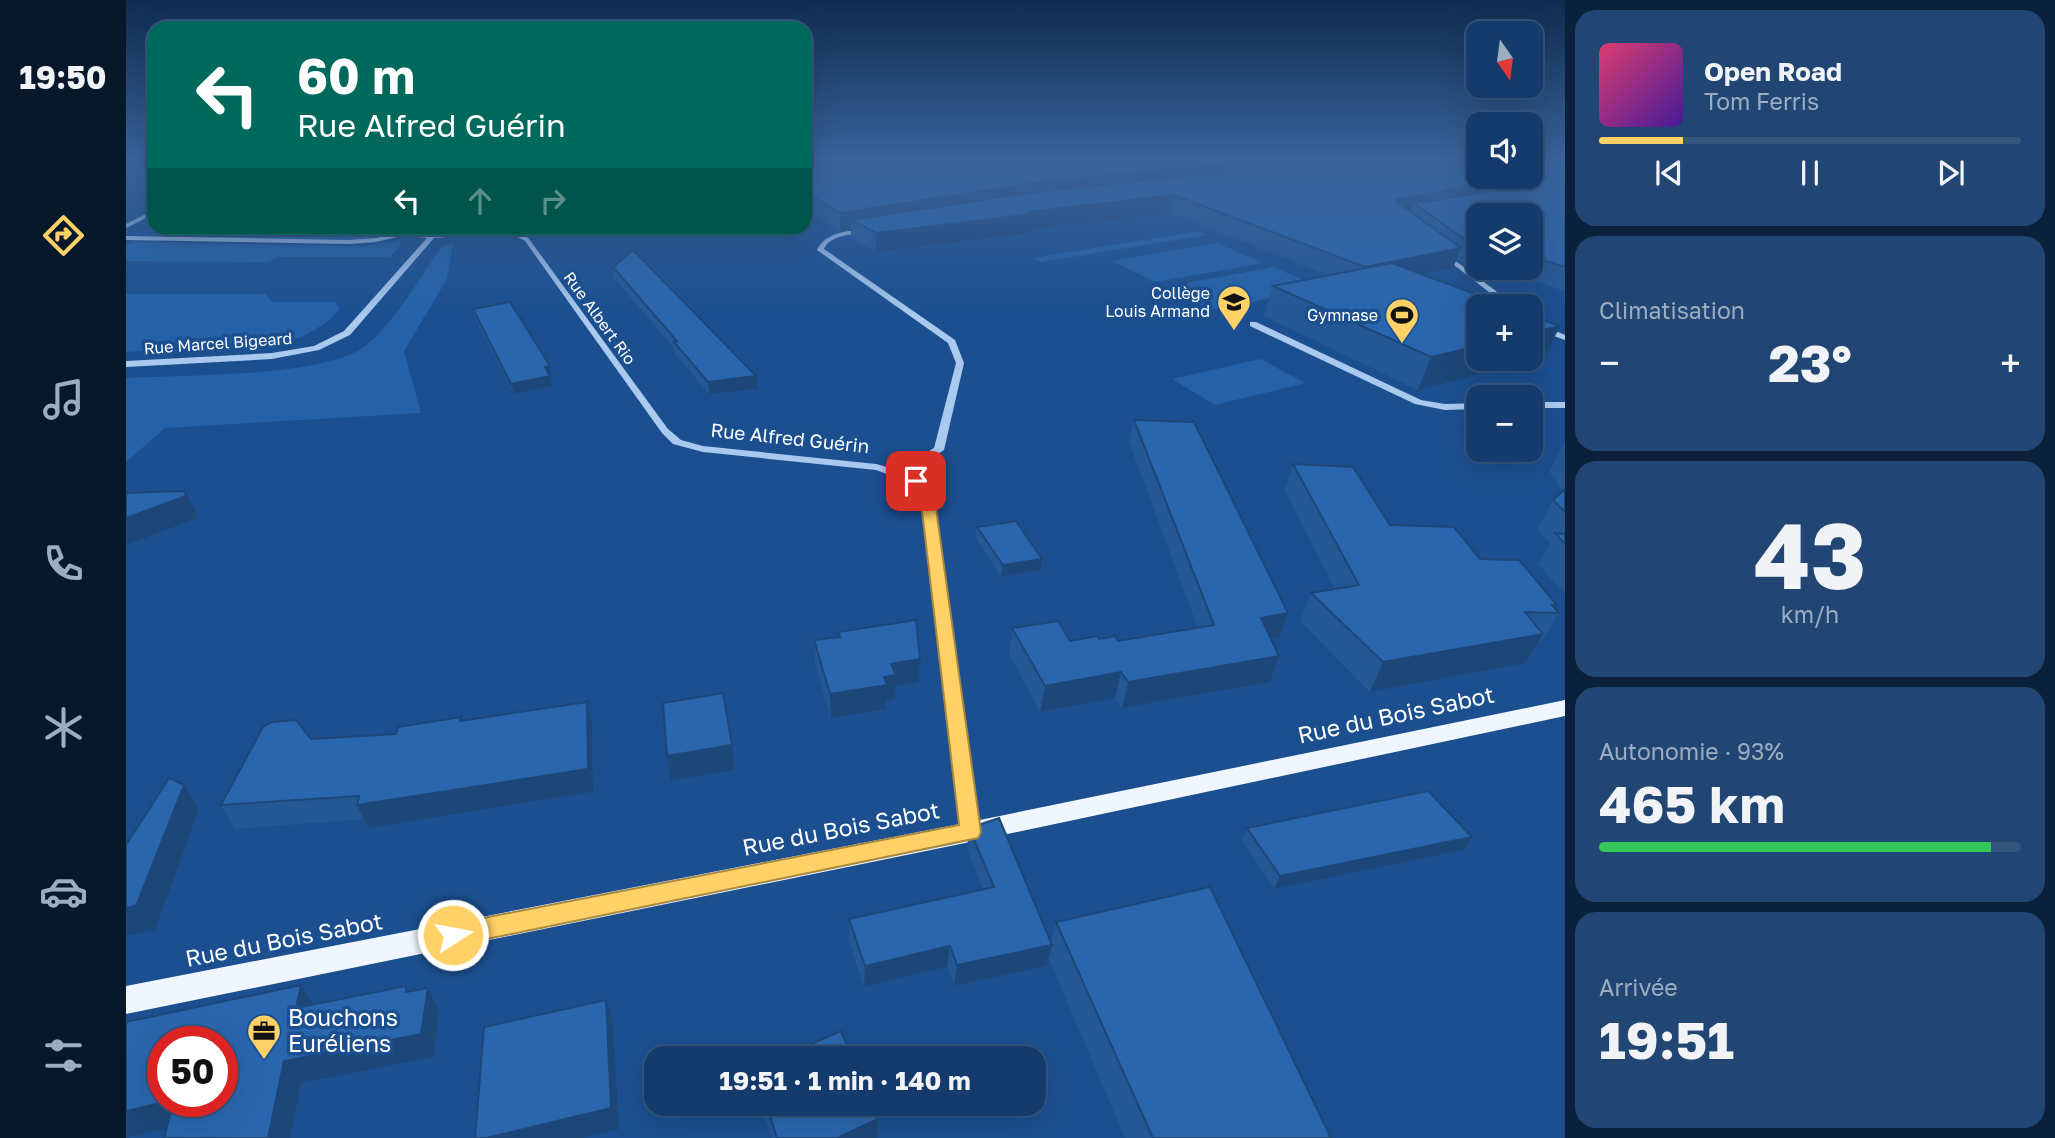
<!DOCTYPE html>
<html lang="fr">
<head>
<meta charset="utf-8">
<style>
	:root { --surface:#143b6b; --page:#214673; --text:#f1f3f6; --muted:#9dadc1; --line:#33557e; --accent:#ffd166 }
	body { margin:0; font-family:"Golos Text",sans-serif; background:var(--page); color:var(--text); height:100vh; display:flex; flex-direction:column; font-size:26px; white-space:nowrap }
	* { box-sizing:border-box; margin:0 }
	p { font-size:23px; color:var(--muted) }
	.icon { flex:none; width:38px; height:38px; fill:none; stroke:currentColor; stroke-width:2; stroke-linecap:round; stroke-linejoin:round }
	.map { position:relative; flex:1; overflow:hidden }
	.panel { display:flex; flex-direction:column; gap:10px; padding:10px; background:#0b203b; width:490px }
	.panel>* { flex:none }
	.top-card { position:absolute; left:21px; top:21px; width:665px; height:214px; border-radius:21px; box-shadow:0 7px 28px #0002,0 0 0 2px var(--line); background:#00695c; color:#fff; overflow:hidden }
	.needle { width:46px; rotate:166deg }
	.buttons { position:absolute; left:1340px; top:21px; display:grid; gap:14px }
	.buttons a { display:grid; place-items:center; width:77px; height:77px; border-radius:14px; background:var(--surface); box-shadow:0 7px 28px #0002,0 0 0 2px var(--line); font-size:35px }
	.speed { position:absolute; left:21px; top:1026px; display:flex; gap:14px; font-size:35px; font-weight:700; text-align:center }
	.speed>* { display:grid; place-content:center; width:91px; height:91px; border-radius:50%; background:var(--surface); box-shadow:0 7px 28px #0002,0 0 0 2px var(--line); line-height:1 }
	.speed .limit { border:10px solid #d22; background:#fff; color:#111 }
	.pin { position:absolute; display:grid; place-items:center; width:60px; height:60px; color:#fff; margin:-30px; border-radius:14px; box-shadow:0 4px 10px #0006 }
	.me { position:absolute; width:77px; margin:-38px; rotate:79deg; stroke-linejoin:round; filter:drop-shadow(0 0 5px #0008) }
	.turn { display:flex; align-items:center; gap:24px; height:147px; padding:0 35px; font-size:32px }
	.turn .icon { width:91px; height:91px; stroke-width:2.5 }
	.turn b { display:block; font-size:49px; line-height:60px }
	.lanes { display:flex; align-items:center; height:66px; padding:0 35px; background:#0003; justify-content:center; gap:35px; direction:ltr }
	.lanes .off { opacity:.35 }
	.big { font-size:52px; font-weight:700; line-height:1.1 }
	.panel .widget { flex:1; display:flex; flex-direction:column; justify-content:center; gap:10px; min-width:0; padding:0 24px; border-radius:21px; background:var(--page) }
	.panel .dial { align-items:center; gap:0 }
	.dial b { font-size:91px; line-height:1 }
	.song { display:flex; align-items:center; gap:21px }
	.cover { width:84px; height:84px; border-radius:10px; background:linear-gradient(135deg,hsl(340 70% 55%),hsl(260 70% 35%)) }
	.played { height:7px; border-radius:4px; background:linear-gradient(90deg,var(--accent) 20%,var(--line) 20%) }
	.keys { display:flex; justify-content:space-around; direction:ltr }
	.heat { display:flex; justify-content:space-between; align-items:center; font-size:38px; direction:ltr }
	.charge { height:10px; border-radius:5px; background:linear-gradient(90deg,#34c759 93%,var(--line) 0) }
	.trip { position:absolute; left:518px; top:1046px; width:402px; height:70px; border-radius:21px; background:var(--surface); box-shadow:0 7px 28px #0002,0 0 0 2px var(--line); font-weight:700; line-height:70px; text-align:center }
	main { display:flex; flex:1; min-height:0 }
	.tabs { display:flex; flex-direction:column; width:126px; justify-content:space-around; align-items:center; background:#08182b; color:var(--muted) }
	.tabs .icon { width:49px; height:49px }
	.tabs .current { color:var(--accent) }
	.tabs b { font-size:32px; color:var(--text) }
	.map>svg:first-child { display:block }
	.green { fill:#2461a8 }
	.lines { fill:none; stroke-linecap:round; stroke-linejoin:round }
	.path { stroke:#a9c9ee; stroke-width:2; stroke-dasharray:2 2.5; stroke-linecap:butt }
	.minor { fill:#a9c9ee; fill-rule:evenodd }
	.major { fill:#f0f6ff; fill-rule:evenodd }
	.wall { fill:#245895 }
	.shaded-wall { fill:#1d4779 }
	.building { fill:#2a66ad; stroke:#1d4779; stroke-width:2 }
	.route { fill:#ffd166; stroke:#a68842; stroke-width:2 }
	.labels { text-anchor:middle; stroke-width:7; stroke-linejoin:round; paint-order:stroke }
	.far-poi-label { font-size:16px; fill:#fff; stroke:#1b4f8f; text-anchor:end }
	.far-street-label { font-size:16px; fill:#fff; stroke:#1b4f8f }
	.street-label { font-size:19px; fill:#fff; stroke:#1b4f8f }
	.near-street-label { font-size:23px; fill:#fff; stroke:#1b4f8f }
	.near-poi-label { font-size:23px; fill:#fff; stroke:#1b4f8f; text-anchor:start }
</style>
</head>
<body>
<main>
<nav class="tabs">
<b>19:50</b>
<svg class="icon current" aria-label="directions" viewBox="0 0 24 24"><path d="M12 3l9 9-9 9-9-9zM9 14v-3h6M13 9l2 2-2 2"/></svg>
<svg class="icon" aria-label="music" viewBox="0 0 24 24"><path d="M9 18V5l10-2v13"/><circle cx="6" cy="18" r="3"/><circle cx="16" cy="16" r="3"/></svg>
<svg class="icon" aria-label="phone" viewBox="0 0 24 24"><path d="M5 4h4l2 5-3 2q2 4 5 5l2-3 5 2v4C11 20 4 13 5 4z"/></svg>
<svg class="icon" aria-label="climate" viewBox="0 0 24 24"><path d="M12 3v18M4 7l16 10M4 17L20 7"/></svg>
<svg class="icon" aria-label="car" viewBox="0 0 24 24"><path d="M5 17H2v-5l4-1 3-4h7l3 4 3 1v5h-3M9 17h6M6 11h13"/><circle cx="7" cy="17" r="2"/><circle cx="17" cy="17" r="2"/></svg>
<svg class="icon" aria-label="filters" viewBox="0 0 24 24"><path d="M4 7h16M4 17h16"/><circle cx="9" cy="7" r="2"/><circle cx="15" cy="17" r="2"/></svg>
</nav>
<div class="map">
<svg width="1439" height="1138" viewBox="0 0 1439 1138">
	<rect width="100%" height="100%" fill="#1b4f8f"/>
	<!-- green -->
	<g class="green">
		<path d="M186 228 187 234 207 232 208 235 261 231 259 236 226 240 82 238 134 229V233Z"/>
		<path d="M1073 231 1081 235 915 262 908 258Z"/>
		<path d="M275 240 273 248 263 257H151L143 262 0 261V246L7 242 209 246H238Z"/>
		<path d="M327 243 321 279 278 351 295 413 39 428 0 462V378C56 375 188 377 233 350 263 333 295 275 316 246Z"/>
		<path d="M1091 243 1137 263 1029 282 986 261Z"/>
		<path d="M1147 267 1196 288 1085 310 1039 287Z"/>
		<path d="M0 294H139L147 302H209L214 309 200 323 176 337 148 343 0 352Z"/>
		<path d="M1134 359 1180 383 1089 405 1046 379Z"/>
	</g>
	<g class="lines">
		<!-- path -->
		<path class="path" d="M666 228 677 234"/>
		<!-- minor -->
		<g class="minor">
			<path d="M28 210V214L0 228V224Z"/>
			<path d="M271 228H277C298 246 359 221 389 230 394 232 399 236 403 239L542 429 555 440 577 446 750 464 772 470 808 448 830 363 822 343 691 250C699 232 724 230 742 230V232C727 235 705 234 698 249L829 340 838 363 818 450 781 473 794 481 806 494 852 832 850 837 844 839 838 837 836 832 796 495 780 481 750 470 577 452 547 444 536 433 399 241C370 222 340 236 308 238L224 335 193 350 146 359 0 367V361L146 353 188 346 218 331 301 238 279 235 250 242 222 244 0 240V236L222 240 250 238 275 232Z"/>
			<path d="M1315 253H1319L1390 306H1381L1315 255Z"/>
			<path d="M1405 318 1420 327 1439 335V340L1414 331 1405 324Z"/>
			<path d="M1124 322H1130L1295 400 1319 404 1353 403V409L1319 410 1289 404 1124 326Z"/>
			<rect x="1405" y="402" width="34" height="6"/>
		</g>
		<!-- major -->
		<path class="major" d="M1439 700V716L844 842 0 1014V986L844 822Z"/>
	</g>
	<!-- wall -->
	<g class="wall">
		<path d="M679 157H1439V291L1373 268H1405V215H1353V263L1340 265 1331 258 1327 268 1296 274 1434 326 1418 358 1292 390 1138 316 1147 286 1201 275 1045 213 905 229V233L750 252 725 238V229L714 231 679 209Z"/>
		<path d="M487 267 631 389 583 394 549 354 548 348 488 278Z"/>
		<path d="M347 309 424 366 426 386 388 394 349 318Z"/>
		<path d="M1008 420 1153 638 1145 640 1144 682 996 708 989 698 914 712 883 654 886 628 944 641H992L1072 628 1003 442Z"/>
		<path d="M1438 443H1439V594L1412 564 1424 543 1411 530 1427 500 1437 491 1423 472Z"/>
		<path d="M1167 464 1264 525 1354 559 1431 605 1429 608 1433 613 1416 642H1412L1400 663 1244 692 1174 621 1185 593 1209 589 1159 490Z"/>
		<path d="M851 527 916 559 915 570 875 577 850 538Z"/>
		<path d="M712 632 794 659 793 682 770 687 769 698 760 701V709L705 718 689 664 688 640 712 637Z"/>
		<path d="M336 721 466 725 467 792 242 828 238 819 109 829 95 805 185 739 270 734Z"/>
		<path d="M843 828 925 943 930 922 1205 1138H999L923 959 921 966 828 986 821 967 738 987 723 940V919L857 890 841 849Z"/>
		<path d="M1121 828 1346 837 1338 850 1148 889 1116 840Z"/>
		<path d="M635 1104H746L752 1119 751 1138H646Z"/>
	</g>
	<!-- shaded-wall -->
	<g class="shaded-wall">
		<path d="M679 157H785L679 171Z"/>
		<path d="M1164 157H1305L725 220V229L714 231V213L901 184Z"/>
		<path d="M1364 183 1358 200 1288 203 1284 213 1265 216 1271 199Z"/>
		<path d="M1048 195 1045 213 905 229V233L750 252V233L902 212Z"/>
		<path d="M403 228H446L405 234Z"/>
		<path d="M1353 245V263L1340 265 1348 246Z"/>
		<path d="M1335 248 1327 268 1232 288 1239 267Z"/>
		<path d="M1434 326 1418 358 1292 390 1305 357 1353 346V359H1405V333Z"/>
		<path d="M424 366 426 386 388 394 385 384 419 367Z"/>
		<path d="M630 376 631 389 583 394 582 382Z"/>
		<path d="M59 491 70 512 71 518 0 545V518Z"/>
		<path d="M916 559 915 570 875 577 877 565Z"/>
		<path d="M1162 613 1153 638 1126 643 1135 618Z"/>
		<path d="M1417 634 1400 663 1244 692 1257 662Z"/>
		<path d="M1153 656 1144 682 996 708 1002 682Z"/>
		<path d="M794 659 793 682 770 687 769 698 760 701V709L705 718 704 694 758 677 765 664Z"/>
		<path d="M995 672 989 698 914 712 919 686Z"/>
		<path d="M461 702 466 725 467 792 242 828 231 805Z"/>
		<path d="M606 745 608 770 545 780 541 756Z"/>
		<path d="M58 785 73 809 29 930 0 936V908Z"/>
		<path d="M1346 837 1338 850 1148 889 1154 876Z"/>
		<path d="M926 945 921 966 828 986 831 965Z"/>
		<path d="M824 946 821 967 738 987 739 966Z"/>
		<path d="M175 985 190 1008H170Z"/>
		<path d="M302 988 313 1011 307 1057 175 1083 164 1138H142L158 1061Z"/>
		<path d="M480 1000 487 1022 493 1129 456 1138H360Z"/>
		<path d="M44 1101H50L69 1121 0 1138V1111Z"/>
		<path d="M752 1119 751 1138H711Z"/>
	</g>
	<!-- building -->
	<g class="building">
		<path d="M731 157H1164L901 184 714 213 679 192V164Z"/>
		<path d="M1236 157H1353V177H1405V157H1439V267L1405 256V215H1353V245L1348 246 1288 203 1367 191 1369 187 1364 183 1271 199V202L1335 248 1239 267 1048 195 902 212 907 214 750 233 725 220 901 193Z"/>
		<path d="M507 250 630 376 582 382 548 342 551 341 487 267Z"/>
		<path d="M1266 263 1381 306H1353V346L1305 357 1147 286Z"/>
		<path d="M384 302 424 366 419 367 424 376 385 384 347 309Z"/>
		<path d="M1405 316 1434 326 1405 333Z"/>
		<path d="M1008 420 1068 422 1162 613 1135 618 1153 656 1002 682 995 672 919 686 886 628 932 621 944 641 971 636 973 639 989 636 992 641 1088 625Z"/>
		<path d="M1167 464 1227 467 1264 525 1328 527 1354 559 1393 560 1431 605H1426L1433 613 1399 612 1417 634 1257 662 1185 593 1233 585Z"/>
		<path d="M1439 489V512L1427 500Z"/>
		<path d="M59 491 60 496 0 518V493Z"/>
		<path d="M890 521 916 559 877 565 851 527Z"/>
		<path d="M1429 533 1439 534V544Z"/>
		<path d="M790 620 794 659 765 664 770 675 758 677 761 685 704 694 688 640 714 637 712 632Z"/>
		<path d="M597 693 606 745 541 756 537 703Z"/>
		<path d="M461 702 462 769 231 805 233 796 95 805 137 727 146 722 170 720 185 739 270 734 272 727 335 717 334 721Z"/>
		<path d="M43 778 58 785 10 906 0 908V845Z"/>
		<path d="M1302 791 1346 837 1154 876 1121 828Z"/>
		<path d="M873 818 926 945 831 965 824 946 739 966 723 919 868 887 843 828Z"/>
		<path d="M1084 887 1205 1138H1027L930 922Z"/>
		<path d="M175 985 170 1008 280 986V992L302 988 295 1034 158 1061 142 1138H38L48 1101H96V1041H37V1101H44L0 1111V1022Z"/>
		<path d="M480 1000 485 1108 360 1138H349L358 1027Z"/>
		<path d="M715 1031 727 1059H650Z"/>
		<path d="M640 1104H746L752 1119 711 1138H651Z"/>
	</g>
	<!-- sky -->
	<linearGradient id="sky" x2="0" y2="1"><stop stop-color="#0f2b4f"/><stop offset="0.5" stop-color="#39639b"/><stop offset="1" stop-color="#39639b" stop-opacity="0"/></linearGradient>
	<rect width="1439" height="316" fill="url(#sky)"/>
	<!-- route -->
	<path class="route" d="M790 477 795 478 808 494 855 832 852 838 327 946 318 943 315 935 318 927 327 924 833 825 794 494 783 481Z"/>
	<!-- icons -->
	<defs>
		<g id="school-pin" transform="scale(1.75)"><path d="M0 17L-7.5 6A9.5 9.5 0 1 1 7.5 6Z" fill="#ffd166" stroke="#1b4f8f"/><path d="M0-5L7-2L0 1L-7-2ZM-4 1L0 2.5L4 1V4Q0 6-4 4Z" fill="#111"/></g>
		<g id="stadium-pin" transform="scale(1.75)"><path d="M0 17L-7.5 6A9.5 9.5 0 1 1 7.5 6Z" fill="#ffd166" stroke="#1b4f8f"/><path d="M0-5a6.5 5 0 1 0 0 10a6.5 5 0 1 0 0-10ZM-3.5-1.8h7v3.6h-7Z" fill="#111"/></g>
		<g id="office-pin" transform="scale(1.75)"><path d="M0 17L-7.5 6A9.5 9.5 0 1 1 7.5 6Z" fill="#ffd166" stroke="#1b4f8f"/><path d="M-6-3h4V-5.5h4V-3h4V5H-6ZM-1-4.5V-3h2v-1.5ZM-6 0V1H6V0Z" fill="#111"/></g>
	</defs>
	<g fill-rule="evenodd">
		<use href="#school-pin" x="1108" y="302"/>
		<use href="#stadium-pin" x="1276" y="315"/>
		<use href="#office-pin" x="138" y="1031"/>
	</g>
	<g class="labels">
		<!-- far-poi labels -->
		<g class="far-poi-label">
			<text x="1084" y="299">Collège<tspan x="1084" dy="18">Louis Armand</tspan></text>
			<text x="1252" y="321">Gymnase</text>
		</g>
		<!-- far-street labels -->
		<g class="far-street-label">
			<text transform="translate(474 318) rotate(54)" y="6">Rue Albert Rio</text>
			<text transform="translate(92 343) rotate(-4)" y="6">Rue Marcel Bigeard</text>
		</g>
		<!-- street labels -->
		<g class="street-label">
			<text transform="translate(664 438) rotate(6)" y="7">Rue Alfred Guérin</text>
		</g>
		<!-- near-street labels -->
		<g class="near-street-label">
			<text transform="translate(1270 715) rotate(-12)" y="8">Rue du Bois Sabot</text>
			<text transform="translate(715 829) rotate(-11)" y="8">Rue du Bois Sabot</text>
			<text transform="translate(158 940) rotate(-11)" y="8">Rue du Bois Sabot</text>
		</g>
		<!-- near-poi labels -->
		<g class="near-poi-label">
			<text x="162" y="1026">Bouchons<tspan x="162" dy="26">Euréliens</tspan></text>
		</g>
	</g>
</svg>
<div class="buttons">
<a><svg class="needle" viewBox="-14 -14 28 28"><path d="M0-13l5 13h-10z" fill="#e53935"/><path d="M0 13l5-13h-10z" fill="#9dadc1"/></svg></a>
<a><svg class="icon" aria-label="sound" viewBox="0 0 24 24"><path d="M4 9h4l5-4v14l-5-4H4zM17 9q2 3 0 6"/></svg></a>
<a><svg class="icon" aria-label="layers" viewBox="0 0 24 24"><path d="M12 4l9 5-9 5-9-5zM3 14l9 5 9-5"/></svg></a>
<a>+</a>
<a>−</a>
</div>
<div class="speed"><div class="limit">50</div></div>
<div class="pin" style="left:790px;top:481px;background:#d93025"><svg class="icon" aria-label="arrive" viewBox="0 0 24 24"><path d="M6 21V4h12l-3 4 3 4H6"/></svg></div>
<svg class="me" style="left:327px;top:935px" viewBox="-20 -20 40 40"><circle r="17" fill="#ffd166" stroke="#fff" stroke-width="3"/><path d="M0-11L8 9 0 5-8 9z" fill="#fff"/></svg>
<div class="trip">19:51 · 1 min · 140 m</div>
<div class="top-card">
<div class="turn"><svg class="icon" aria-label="left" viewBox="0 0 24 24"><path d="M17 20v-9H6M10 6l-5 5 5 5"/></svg><div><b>60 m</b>Rue Alfred Guérin</div></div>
<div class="lanes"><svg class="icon" aria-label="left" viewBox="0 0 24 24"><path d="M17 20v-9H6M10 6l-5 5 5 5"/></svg><svg class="icon off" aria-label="ahead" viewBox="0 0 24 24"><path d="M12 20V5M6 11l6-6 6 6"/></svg><svg class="icon off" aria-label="right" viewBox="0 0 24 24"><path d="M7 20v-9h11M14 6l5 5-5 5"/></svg></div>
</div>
</div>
<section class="panel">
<div class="widget">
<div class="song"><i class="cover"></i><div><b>Open Road</b><p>Tom Ferris</p></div></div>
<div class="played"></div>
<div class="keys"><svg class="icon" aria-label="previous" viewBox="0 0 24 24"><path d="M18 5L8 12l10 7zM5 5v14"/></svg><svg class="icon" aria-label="pause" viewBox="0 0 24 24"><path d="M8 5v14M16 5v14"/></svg><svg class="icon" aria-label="next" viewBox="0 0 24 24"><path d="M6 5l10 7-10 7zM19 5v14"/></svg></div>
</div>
<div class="widget"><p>Climatisation</p>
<div class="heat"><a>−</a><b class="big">23°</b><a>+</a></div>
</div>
<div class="widget dial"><b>43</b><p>km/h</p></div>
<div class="widget"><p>Autonomie · 93%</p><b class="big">465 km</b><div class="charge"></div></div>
<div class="widget"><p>Arrivée</p><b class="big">19:51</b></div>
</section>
</main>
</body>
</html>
